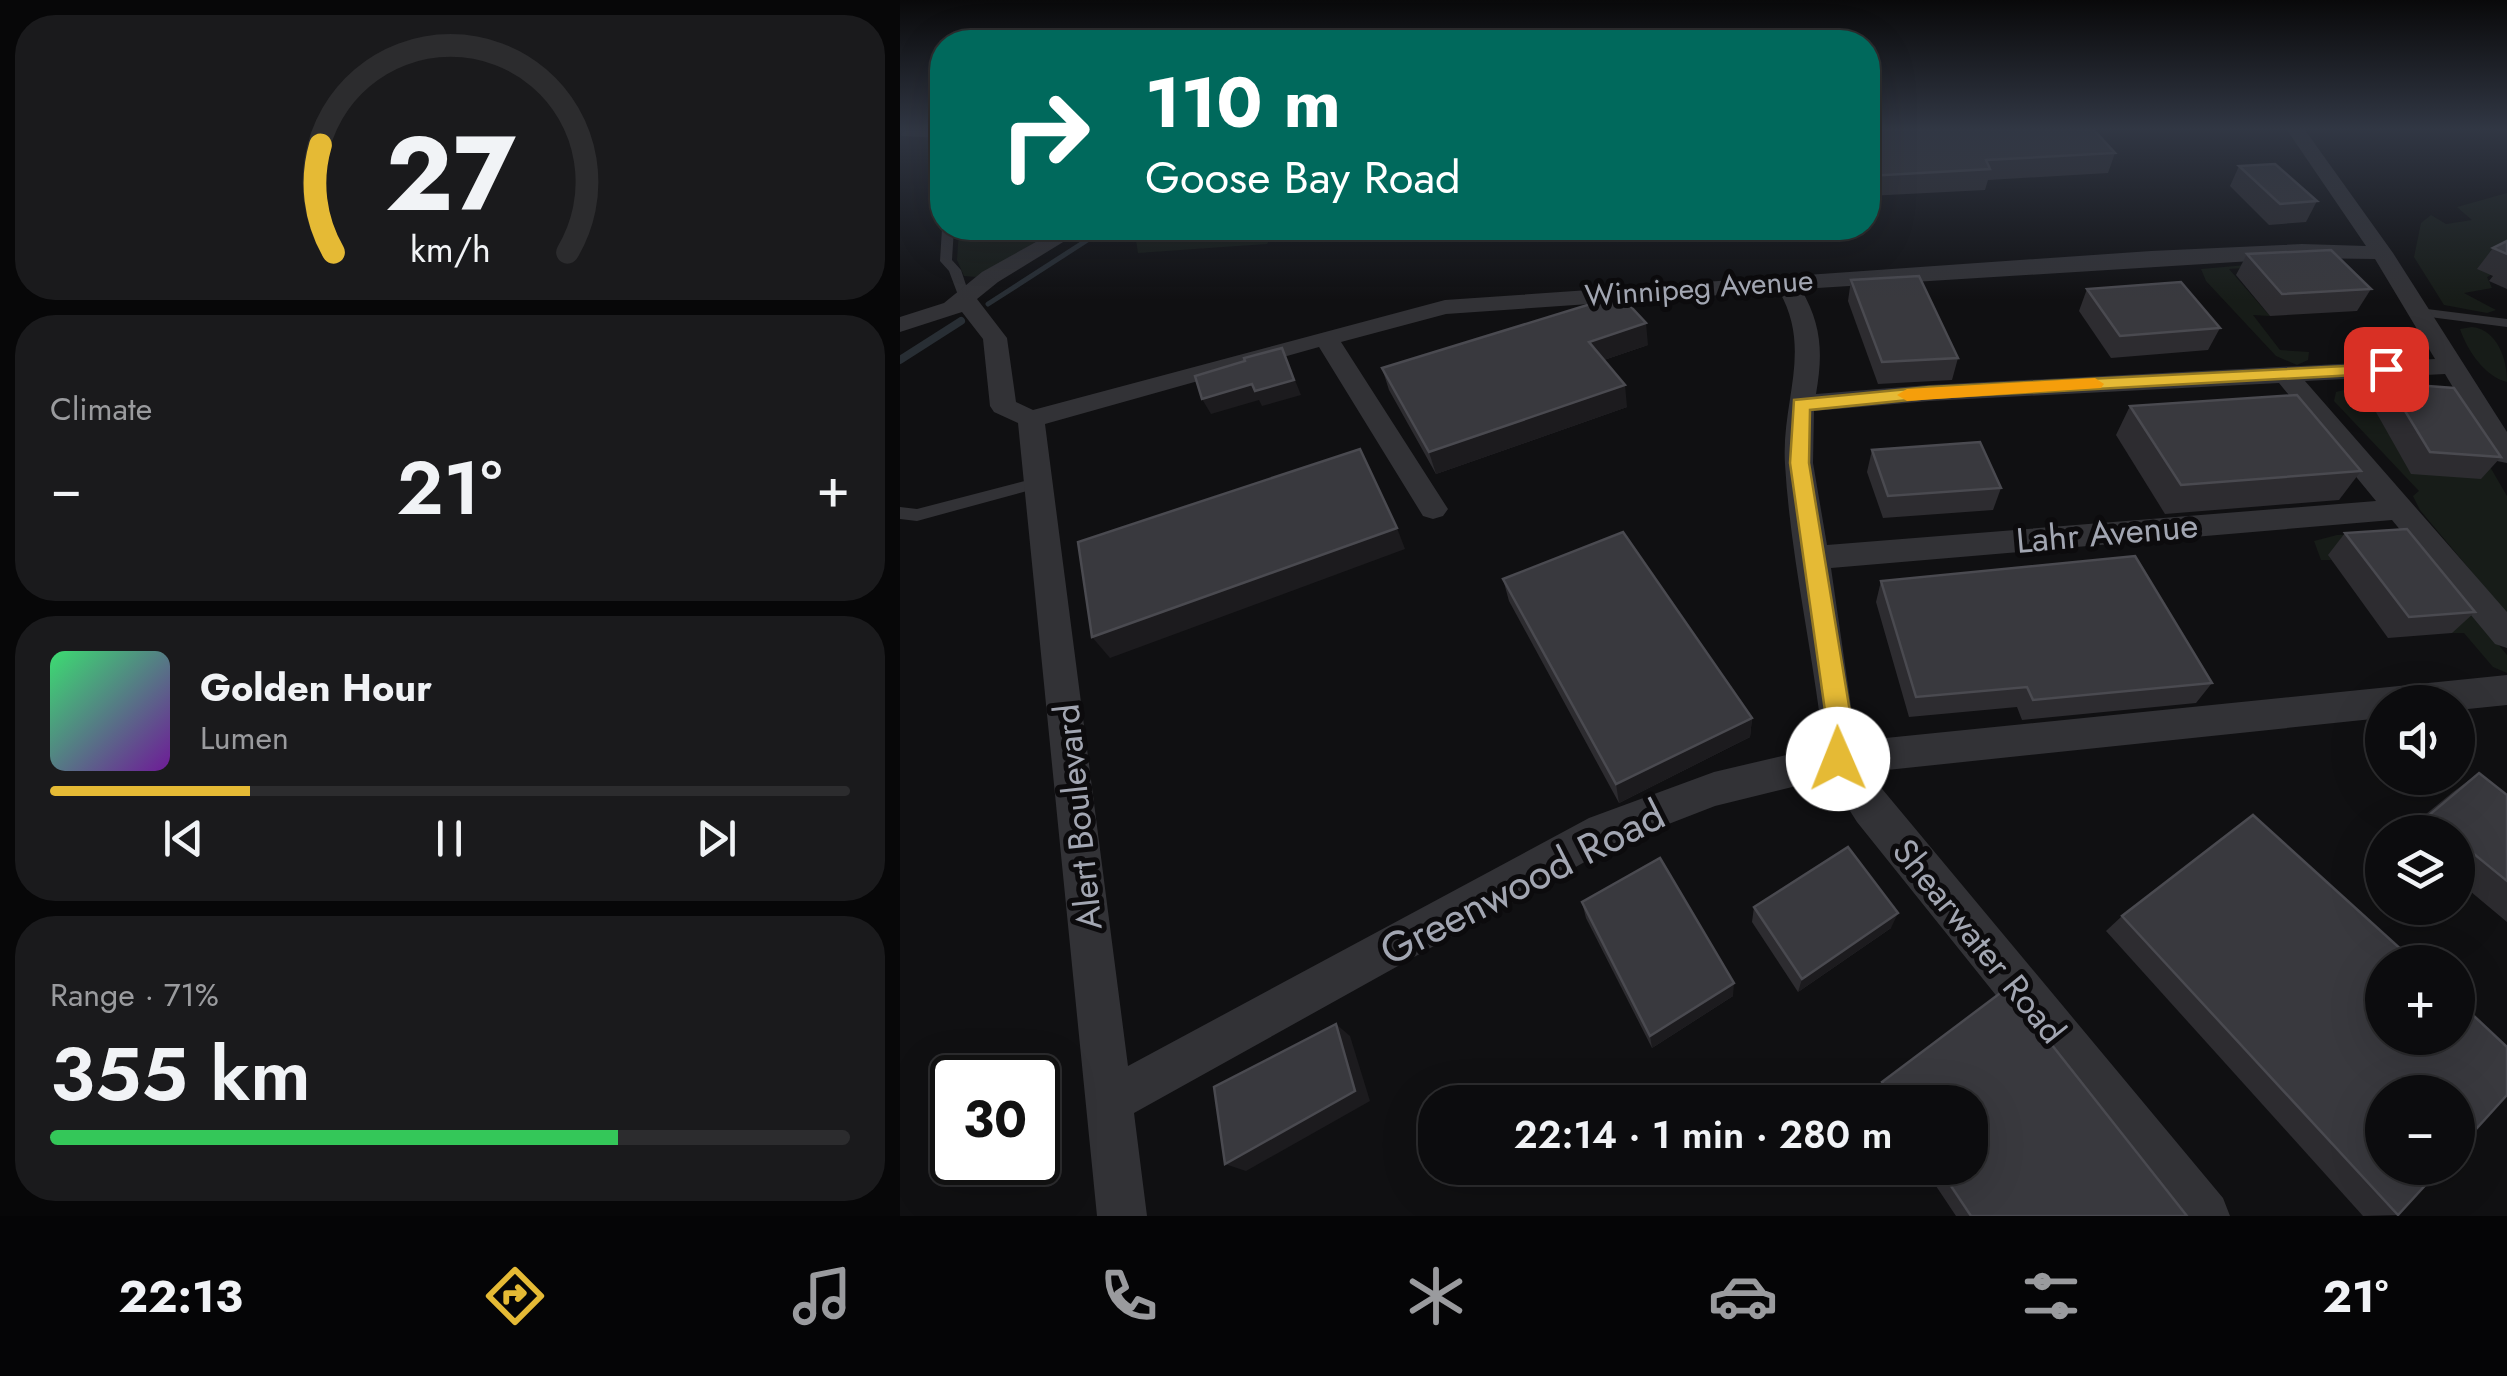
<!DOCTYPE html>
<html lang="en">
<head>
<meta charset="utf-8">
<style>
	:root { --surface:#0c0c0e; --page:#1a1a1c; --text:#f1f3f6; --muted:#9a9b9e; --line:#2c2c2e; --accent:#e5ba35 }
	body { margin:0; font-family:Jost,sans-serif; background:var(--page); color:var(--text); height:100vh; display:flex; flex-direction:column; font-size:38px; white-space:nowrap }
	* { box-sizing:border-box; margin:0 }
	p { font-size:32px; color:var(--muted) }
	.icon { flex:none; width:55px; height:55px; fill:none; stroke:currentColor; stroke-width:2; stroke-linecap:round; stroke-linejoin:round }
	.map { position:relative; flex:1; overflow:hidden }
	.panel { display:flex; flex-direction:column; gap:15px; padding:15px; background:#070708; width:900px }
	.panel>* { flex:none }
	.top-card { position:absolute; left:30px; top:30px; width:950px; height:210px; border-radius:40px; box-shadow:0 10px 40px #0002,0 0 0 2px var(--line); background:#00695c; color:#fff; overflow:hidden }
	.buttons { position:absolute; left:1465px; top:685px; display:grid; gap:20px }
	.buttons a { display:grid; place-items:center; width:110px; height:110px; border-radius:50%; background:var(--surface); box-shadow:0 10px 40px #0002,0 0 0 2px var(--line); font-size:50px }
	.speed { position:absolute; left:30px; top:1055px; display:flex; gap:20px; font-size:50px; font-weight:700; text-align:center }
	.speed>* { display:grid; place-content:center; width:130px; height:130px; border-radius:50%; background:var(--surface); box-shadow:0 10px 40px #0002,0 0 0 2px var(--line); line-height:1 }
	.speed .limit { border:5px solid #111; border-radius:15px; background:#fff; color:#111 }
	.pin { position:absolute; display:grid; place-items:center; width:85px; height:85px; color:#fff; margin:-42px; border-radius:20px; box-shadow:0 5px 15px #0006 }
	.me { position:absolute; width:110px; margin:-55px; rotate:359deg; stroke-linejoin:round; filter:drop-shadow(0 0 8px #0008) }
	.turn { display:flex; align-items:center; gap:35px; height:210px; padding:0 50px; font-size:45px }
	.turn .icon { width:130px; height:130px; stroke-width:2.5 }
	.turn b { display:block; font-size:70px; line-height:85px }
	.big { font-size:75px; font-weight:600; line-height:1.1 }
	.panel .tile { flex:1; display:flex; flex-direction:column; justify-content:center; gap:15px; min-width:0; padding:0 35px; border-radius:40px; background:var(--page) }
	.panel .dial { align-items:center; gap:0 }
	.dial svg { height:260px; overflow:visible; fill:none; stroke:var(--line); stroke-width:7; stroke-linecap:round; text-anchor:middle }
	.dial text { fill:var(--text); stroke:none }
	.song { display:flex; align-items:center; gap:30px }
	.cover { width:120px; height:120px; border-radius:15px; background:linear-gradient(135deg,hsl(140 70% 55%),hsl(280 70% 35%)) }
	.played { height:10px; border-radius:5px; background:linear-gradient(90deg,var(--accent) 25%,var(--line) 25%) }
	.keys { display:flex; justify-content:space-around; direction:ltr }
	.heat { display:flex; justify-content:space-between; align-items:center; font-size:55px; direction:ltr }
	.charge { height:15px; border-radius:8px; background:linear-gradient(90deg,#34c759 71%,var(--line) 0) }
	.trip { position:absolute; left:518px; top:1085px; width:570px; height:100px; border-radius:40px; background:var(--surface); box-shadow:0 10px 40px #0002,0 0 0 2px var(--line); font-weight:600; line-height:100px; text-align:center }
	.dock { display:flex; height:160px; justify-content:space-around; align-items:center; background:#050506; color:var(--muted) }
	.dock .icon { width:70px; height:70px }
	.dock .active { color:var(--accent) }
	.dock b { font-size:45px; color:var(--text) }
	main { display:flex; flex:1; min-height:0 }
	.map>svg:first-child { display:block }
	.green { fill:#171c18 }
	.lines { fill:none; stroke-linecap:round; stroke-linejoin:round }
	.stream-far1 { stroke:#282e34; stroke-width:5 }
	.stream { stroke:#282e34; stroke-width:8 }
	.service { fill:#323236; fill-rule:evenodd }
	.minor { fill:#323236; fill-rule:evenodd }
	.wall { fill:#2d2c30 }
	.shaded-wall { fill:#1c1b1e }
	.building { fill:#39393e; stroke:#4a4a50; stroke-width:2.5 }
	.route { fill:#e5ba35; stroke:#957922; stroke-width:2.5 }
	.slow { fill:#f59e0b }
	.labels { text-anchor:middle; stroke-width:10; stroke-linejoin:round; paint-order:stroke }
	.far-street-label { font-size:30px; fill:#a2a6b2; stroke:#0c0b0d }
	.street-label { font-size:35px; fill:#a2a6b2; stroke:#0c0b0d }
	.near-street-label { font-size:42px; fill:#a2a6b2; stroke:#0c0b0d }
</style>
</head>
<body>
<main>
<section class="panel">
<div class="tile dial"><svg viewBox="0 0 100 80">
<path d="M14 69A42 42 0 1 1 86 69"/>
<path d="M14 69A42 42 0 0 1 10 36" stroke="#e5ba35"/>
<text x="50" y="56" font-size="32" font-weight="700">27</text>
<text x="50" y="72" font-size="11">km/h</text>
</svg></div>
<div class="tile"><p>Climate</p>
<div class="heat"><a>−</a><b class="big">21°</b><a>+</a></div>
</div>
<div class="tile">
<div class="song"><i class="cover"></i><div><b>Golden Hour</b><p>Lumen</p></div></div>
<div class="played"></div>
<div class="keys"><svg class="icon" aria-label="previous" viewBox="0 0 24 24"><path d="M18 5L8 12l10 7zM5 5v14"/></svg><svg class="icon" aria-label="pause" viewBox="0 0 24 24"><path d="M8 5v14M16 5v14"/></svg><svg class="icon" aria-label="next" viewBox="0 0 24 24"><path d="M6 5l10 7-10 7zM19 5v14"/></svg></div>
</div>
<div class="tile"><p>Range · 71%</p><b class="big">355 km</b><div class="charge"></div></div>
</section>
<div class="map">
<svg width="1607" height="1216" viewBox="0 0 1607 1216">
	<rect width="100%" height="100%" fill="#101012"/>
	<!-- green -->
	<g class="green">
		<path d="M1607 193V266L1587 277 1592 288 1564 293 1596 310 1587 313 1544 305 1514 257 1521 223 1531 215 1546 224 1572 220 1557 207Z"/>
		<path d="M59 228H160L76 277 64 276 57 260Z"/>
		<path d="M234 228H364L376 230 367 244 238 253Z"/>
		<path d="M1390 261 1405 264 1329 269 1370 316 1353 315 1380 350 1409 352 1408 360 1397 365 1376 356 1306 281 1301 269Z"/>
		<path d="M1572 327C1598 330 1607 360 1607 382 1585 377 1567 350 1560 329Z"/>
		<path d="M1499 385 1532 389 1561 417 1607 496V614L1520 510 1513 496 1519 491 1434 401 1436 392C1456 386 1471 384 1489 394Z"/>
		<path d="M1475 533 1544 580 1607 655V673L1593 667 1564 633H1552L1429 555 1431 560H1421L1414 541 1437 535Z"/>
	</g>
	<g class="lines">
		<!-- stream-far1 -->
		<path class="stream-far1" d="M88 304 206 228"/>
		<!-- stream -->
		<path class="stream" d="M0 360 61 321"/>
		<!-- service -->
		<g class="service">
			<path d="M6 131 42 132V138L2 136 1 134Z"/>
			<path d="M42 228H54L52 260 61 270 71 300 69 303H61L49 271 40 261Z"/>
			<path d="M1519 308 1607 319V327L1514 315 1513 312Z"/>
			<path d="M140 477 145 478 148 482 145 486 17 521 0 519V507L17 509Z"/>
		</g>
		<!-- minor -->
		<path class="minor" d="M1387 130H1405L1493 253 1607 432V463L1597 461 1545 374 1405 381 1607 612V648L1595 644 1492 520 931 568 956 741 1607 675V705L1558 710V702H1482V718L968 772 1323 1198 1330 1216H1273L957 822 929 778 815 806 717 844 234 1113 247 1216H197L118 423 94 412 90 406 83 339 62 312 0 332V317L44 303 82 272 161 228H186L98 282 77 299 107 338 116 402 133 410 545 300 1251 251 1402 244 1466 246ZM1402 258 1475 259 1535 359 1029 385 916 394C923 354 922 325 901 289ZM879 291C913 350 881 401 885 464 890 549 909 634 920 718V747L814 772 689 818 228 1066 145 424 419 347 523 516 533 519 543 516 548 509 441 342 546 314ZM1379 383 1476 501 927 545 913 463 914 411 1029 401Z"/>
	</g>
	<!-- wall -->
	<g class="wall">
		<path d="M968 130 1215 153 1208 173 1088 180 1085 190 968 196Z"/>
		<path d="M1339 166 1417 201 1406 222 1369 225 1330 186Z"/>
		<path d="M1607 241V289L1589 281 1593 276 1577 269 1593 248Z"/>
		<path d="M1347 254 1471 289 1457 311 1370 316 1336 275Z"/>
		<path d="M951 280 1058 358 1052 380 978 384 948 301Z"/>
		<path d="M1187 289 1320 328 1308 350 1211 358 1179 311Z"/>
		<path d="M748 345 704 360 727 407 536 474 489 390 482 368Z"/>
		<path d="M1488 383 1601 457 1581 479 1511 474 1472 405Z"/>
		<path d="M1230 406 1461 471 1439 500 1265 514 1216 435Z"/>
		<path d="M972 450 1101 488 1093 510 983 518 967 472Z"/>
		<path d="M1445 533 1575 612 1552 633 1488 638 1428 555Z"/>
		<path d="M603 579 852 718 850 737 719 803 609 601Z"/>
		<path d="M981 581 1312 683 1296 703 1122 720 1117 707 1009 717 976 602Z"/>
		<path d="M1579 773 1607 795V922L1558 881V832H1504L1553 792Z"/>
		<path d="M682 902 833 996 752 1048 686 918Z"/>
		<path d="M854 907 991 928 898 992 852 922Z"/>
		<path d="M1222 916 1498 1215 1463 1216 1206 931Z"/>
		<path d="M1107 988 1287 1216H1056L1024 1168H1070V1102H981L974 1092 982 1082Z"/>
	</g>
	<!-- shaded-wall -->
	<g class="shaded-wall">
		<path d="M746 323 748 345 692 364 689 342Z"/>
		<path d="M382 348 401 395 362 406 359 400 311 414 302 399 352 384Z"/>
		<path d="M725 385 727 407 536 474 529 452Z"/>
		<path d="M497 528 505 549 210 658 192 637Z"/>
		<path d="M852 718 850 737 719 803 716 784Z"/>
		<path d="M998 913 991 928 898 992 902 979Z"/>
		<path d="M834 983 833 996 752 1048 750 1036Z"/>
		<path d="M436 1024 450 1036 470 1101 346 1171 325 1164Z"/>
	</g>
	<!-- building -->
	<g class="building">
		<path d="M968 130H1194L1215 153 1086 160 1090 169 968 176Z"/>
		<path d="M1375 164 1417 201 1380 204 1339 166Z"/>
		<path d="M1607 241V254L1593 248Z"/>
		<path d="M1431 250 1471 289 1382 294 1347 254Z"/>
		<path d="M1019 276 1058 358 982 362 951 280Z"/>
		<path d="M1281 282 1320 328 1220 336 1187 289Z"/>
		<path d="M720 295 746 323 689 342 725 385 529 452 482 368Z"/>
		<path d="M382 348 394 380 355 391 352 384 302 399 295 376 345 361 344 358Z"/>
		<path d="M1488 383 1554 388 1601 457 1530 452Z"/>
		<path d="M1397 395 1461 471 1281 485 1230 406Z"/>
		<path d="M1080 442 1101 488 988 496 972 450Z"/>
		<path d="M460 449 497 528 192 637 178 542Z"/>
		<path d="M1507 529 1575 612 1509 617 1445 533Z"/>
		<path d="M723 532 852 718 716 784 603 579Z"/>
		<path d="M1235 556 1312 683 1133 700 1127 687 1016 697 981 581Z"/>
		<path d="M1579 773 1607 795V881L1558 841V832H1547L1528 816Z"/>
		<path d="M1353 815 1515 962H1482V1038H1558V1001L1607 1047V1095L1558 1149V1092H1482V1168H1541L1498 1215 1222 916Z"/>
		<path d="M948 847 998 913 902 979 854 907Z"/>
		<path d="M760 858 834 983 750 1036 682 902Z"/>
		<path d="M1107 988 1287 1216H1071L1039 1168H1070V1102H996L982 1082Z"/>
		<path d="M436 1024 455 1091 325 1164 314 1087Z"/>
	</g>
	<!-- sky -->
	<linearGradient id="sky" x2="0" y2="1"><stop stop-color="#09090a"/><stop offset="0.43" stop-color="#313744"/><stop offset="1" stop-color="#313744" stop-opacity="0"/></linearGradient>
	<rect width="1607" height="300" fill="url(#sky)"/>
	<!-- route -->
	<path class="route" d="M1486 364 1492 365V373L1029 398 910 410 909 463 951 718V759L947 767 938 771 929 767 925 759 926 718 890 463 894 400 1029 387Z"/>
	<!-- slow -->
	<path class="slow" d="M1195 378 1204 384 1201 388 1007 401 997 395 1007 389Z"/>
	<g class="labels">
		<!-- far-street labels -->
		<g class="far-street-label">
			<text transform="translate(799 288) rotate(-4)" y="10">Winnipeg Avenue</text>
		</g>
		<!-- street labels -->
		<g class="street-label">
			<text transform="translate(1207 533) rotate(-5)" y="12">Lahr Avenue</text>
			<text transform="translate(178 817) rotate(-96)" y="12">Alert Boulevard</text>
			<text transform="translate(1079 941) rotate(51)" y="12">Shearwater Road</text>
		</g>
		<!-- near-street labels -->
		<g class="near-street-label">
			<text transform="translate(622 882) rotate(-27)" y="15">Greenwood Road</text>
		</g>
	</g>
</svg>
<div class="buttons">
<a><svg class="icon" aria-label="sound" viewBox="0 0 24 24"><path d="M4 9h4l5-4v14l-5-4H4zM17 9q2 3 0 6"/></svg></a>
<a><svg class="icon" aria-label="layers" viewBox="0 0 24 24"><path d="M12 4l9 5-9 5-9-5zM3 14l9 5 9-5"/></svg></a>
<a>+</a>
<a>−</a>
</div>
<div class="speed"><div class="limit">30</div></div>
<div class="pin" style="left:1486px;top:369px;background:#d93025"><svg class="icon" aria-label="arrive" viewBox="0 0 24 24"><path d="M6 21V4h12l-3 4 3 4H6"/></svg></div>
<svg class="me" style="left:938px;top:759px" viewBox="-20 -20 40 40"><circle r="19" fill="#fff"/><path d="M0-13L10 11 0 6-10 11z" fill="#e5ba35"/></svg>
<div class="trip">22:14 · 1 min · 280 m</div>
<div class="top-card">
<div class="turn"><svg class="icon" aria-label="right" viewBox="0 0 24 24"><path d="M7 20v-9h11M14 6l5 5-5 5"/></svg><div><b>110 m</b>Goose Bay Road</div></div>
</div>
</div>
</main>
<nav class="dock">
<b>22:13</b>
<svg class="icon active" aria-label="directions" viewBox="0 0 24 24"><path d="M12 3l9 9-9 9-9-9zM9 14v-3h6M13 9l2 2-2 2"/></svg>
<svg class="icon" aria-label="music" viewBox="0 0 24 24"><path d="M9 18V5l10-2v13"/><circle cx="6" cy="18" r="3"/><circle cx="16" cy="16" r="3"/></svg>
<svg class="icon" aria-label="phone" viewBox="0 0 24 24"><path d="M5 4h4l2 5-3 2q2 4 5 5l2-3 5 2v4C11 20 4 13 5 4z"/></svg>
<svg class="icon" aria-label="climate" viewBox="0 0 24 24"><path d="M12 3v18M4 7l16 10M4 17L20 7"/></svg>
<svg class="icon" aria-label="car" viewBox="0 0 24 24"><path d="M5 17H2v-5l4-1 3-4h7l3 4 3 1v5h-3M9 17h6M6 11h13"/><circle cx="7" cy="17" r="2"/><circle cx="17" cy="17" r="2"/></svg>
<svg class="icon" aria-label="filters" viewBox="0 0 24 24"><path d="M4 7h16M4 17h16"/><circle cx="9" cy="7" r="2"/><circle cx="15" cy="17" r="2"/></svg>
<b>21°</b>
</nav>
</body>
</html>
